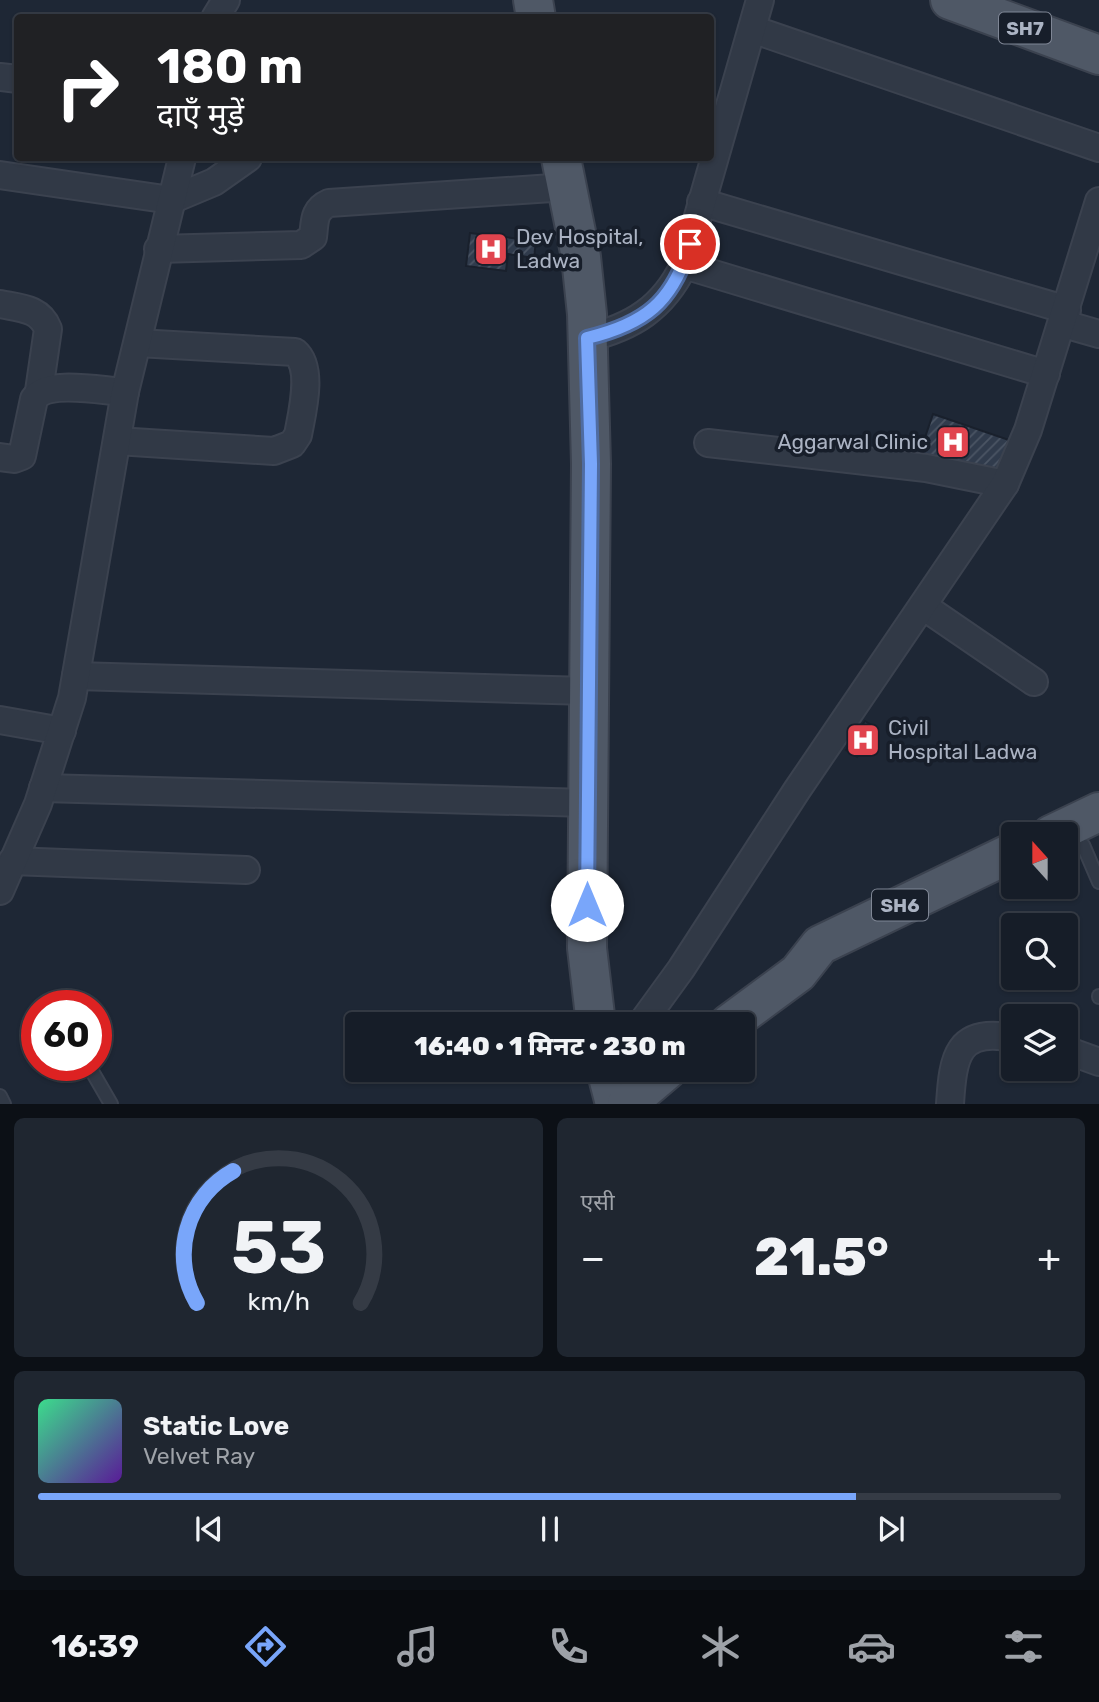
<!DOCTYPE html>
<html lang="hi">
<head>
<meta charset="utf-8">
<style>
	:root { --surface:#161d28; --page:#1f2630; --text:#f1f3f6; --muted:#9ea2a8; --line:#353b45; --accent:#79a6fa }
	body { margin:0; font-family:Rubik,"Noto Sans Devanagari",sans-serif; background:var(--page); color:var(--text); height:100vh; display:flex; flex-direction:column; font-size:26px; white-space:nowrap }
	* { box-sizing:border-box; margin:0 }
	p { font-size:23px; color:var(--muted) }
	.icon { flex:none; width:38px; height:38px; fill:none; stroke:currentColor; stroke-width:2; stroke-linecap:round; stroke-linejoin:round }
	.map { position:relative; height:1104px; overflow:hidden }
	.side { display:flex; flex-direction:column; gap:14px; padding:14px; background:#0c1016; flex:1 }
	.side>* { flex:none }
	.hud { position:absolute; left:14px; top:14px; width:700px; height:147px; border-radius:7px; box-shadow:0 2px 5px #0004,0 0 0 2px var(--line); background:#202124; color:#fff; overflow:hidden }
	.needle { width:46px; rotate:339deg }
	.buttons { position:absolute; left:1001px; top:822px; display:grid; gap:14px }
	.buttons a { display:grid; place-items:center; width:77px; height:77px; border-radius:7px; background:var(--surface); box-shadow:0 2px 5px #0004,0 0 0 2px var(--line); font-size:35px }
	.speed { position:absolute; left:21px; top:990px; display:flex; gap:14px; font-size:35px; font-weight:700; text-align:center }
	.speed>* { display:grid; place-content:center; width:91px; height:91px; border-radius:50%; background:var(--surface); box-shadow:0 2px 5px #0004,0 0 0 2px var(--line); line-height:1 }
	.speed .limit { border:10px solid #d22; background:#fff; color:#111 }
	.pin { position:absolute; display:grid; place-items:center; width:60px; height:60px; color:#fff; margin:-30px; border:4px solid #fff; border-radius:50%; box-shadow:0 2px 7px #0007 }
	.me { position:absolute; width:77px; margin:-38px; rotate:0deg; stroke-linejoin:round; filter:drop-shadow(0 0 5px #0008) }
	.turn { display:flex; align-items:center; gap:24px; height:147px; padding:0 28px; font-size:32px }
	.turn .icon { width:91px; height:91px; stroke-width:2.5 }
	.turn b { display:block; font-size:49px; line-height:60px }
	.big { font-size:52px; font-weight:800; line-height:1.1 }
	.side .tile { flex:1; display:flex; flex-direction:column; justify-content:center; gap:10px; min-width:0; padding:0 24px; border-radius:10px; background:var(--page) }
	.side .dial { align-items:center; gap:0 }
	.dial svg { height:182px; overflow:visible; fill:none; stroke:var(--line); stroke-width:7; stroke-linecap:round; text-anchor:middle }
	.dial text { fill:var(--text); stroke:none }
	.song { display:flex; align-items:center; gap:21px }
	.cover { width:84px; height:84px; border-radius:10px; background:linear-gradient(135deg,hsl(150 70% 55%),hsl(270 70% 35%)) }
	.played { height:7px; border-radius:4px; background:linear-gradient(90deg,var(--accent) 80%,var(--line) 80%) }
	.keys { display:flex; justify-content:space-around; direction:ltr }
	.heat { display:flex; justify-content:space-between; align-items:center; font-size:38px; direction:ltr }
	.side .tiles { flex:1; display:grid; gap:14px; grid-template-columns:1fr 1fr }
	.tile:last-child { grid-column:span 2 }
	.trip { position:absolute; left:345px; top:1012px; width:410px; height:70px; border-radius:7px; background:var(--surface); box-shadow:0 2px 5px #0004,0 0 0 2px var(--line); font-weight:800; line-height:70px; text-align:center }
	.tab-bar { display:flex; height:112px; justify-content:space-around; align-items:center; background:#090c10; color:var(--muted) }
	.tab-bar .icon { width:49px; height:49px }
	.tab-bar .active { color:var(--accent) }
	.tab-bar b { font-size:32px; color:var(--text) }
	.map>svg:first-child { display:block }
	.building { fill:url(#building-hatch); stroke:#19202c; stroke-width:2 }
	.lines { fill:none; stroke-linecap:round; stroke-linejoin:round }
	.service-casing { stroke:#3b424f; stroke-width:16 }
	.minor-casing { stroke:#3b424f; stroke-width:30 }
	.primary-casing { stroke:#3b424f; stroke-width:42 }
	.service { stroke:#313946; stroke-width:12 }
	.minor { stroke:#313946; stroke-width:26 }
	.primary { stroke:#4f5866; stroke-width:38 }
	.route-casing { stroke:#4f6ca2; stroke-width:18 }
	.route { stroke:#79a6fa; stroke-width:12 }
	.labels { text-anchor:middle; stroke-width:7; stroke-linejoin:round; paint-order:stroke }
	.shield { fill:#171e2a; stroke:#7f8695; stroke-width:2 }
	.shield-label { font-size:19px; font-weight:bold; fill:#abb3c3 }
	.poi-label { font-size:21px; fill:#abb3c3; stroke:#171e2a; text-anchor:start }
</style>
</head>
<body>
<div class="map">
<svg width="1099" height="1104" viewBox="0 0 1099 1104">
	<defs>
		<pattern id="building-hatch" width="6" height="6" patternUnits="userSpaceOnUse" patternTransform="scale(1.75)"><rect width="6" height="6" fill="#303b4c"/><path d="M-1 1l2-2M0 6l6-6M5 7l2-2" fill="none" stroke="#4b5564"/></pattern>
	</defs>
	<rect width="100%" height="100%" fill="#1e2735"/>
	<!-- building -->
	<g class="building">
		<path d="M470 233 536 241 534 258 508 254 506 271 466 266Z"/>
		<path d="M933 414 1009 440 995 478 920 452Z"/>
		<path d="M865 721 876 728 857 757 846 750Z"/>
	</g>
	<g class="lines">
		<!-- service casing -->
		<g class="service-casing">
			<g id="service">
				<path d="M1083 845 1099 882"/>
				<path d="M1099 997V996"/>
				<path d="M89 1066 111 1104"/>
				<path d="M0 1096 4 1104"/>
			</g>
		</g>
		<!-- minor casing -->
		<g class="minor-casing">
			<g id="minor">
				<path d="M215 18 226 0"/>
				<path d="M752 29 1099 148"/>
				<path d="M0 77 18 79"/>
				<path d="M0 175 171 200 214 182 248 158"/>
				<path d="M701 202 1067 310"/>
				<path d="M158 249 301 245 313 237C315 222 313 210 329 203L567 187"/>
				<path d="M684 265 1046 374"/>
				<path d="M0 304C20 308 40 308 48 329L39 391"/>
				<path d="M1064 324 1099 334"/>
				<path d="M587 338C633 327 663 308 684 265L760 0"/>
				<path d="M117 441 274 451 292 444 298 435C302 413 314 368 295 352L138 343"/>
				<path d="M708 443 926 468 1005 484"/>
				<path d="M0 457 14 459 22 456 34 399C47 379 102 391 125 392"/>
				<path d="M923 606 1034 682"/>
				<path d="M76 676 587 691"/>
				<path d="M0 720 62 731"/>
				<path d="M43 788 587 803"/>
				<path d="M12 861 246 870"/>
				<path d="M0 891 38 804 72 698 125 392 182 158"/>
				<path d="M641 1024 681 969 797 790 1005 484 1028 430 1099 201"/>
				<path d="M1066 1050 1099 1062"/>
				<path d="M950 1104C953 1057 957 1027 1013 1038"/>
			</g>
		</g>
		<!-- primary casing -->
		<g class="primary-casing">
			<g id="primary">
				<path d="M533 0 536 18"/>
				<path d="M950 0 1099 55"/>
				<path d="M561 158 581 257 587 314 591 464 587 948 596 1024"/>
				<path d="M1051 835 1099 812"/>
				<path d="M729 1024 798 973 820 945 1013 852"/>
				<path d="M606 1069 615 1104"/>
				<path d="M627 1104 668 1069"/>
			</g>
		</g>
		<!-- service -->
		<use href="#service" class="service"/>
		<!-- minor -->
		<use href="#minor" class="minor"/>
		<!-- primary -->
		<use href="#primary" class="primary"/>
	</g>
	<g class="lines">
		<!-- route casing -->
		<g class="route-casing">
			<path id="route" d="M587 905 591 464 587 338C645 324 673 302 690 244"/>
		</g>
		<!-- route -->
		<use href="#route" class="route"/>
	</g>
	<!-- icons -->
	<defs>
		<g id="hospital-square" transform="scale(1.75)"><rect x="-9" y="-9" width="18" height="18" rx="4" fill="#e0444e" stroke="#171e2a"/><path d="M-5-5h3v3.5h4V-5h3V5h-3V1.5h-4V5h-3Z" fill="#fff"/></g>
	</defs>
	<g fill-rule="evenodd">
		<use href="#hospital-square" x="491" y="249"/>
		<use href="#hospital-square" x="953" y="442"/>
		<use href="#hospital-square" x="863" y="740"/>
	</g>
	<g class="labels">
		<!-- shield labels -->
		<g class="shield">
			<rect x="999" y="12.5" width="52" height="31" rx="5"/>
			<rect x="872" y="889.5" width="56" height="31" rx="5"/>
		</g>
		<g class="shield-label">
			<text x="1025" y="35">SH7</text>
			<text x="900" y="912">SH6</text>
		</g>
		<!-- poi labels -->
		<g class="poi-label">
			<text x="516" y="244">Dev Hospital,<tspan x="516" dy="24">Ladwa</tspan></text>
			<text x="928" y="449" text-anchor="end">Aggarwal Clinic</text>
			<text x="888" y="735">Civil<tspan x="888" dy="24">Hospital Ladwa</tspan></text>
		</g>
	</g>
</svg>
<div class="buttons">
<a><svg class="needle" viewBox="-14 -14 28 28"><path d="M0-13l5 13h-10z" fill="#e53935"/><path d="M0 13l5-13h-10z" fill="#9ea2a8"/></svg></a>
<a><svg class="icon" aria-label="search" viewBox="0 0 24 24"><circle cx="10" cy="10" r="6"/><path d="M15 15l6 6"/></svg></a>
<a><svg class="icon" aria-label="layers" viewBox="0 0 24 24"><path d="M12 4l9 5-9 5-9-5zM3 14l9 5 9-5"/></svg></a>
</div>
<div class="speed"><div class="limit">60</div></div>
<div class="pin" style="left:690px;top:244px;background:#d93025"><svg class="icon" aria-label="arrive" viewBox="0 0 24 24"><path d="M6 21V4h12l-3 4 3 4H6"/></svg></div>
<svg class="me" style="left:587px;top:905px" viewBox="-20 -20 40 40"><circle r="19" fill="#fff"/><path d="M0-13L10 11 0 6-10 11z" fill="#79a6fa"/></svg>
<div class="trip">16:40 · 1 मिनट · 230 m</div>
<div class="hud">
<div class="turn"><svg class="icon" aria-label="right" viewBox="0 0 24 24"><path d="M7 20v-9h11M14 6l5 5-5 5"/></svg><div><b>180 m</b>दाएँ मुड़ें</div></div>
</div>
</div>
<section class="side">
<div class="tiles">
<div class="tile dial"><svg viewBox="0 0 100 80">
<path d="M14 69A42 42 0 1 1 86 69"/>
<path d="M14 69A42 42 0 0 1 30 11" stroke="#79a6fa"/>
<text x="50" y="56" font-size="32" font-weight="700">53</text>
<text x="50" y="72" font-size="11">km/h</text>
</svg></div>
<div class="tile"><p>एसी</p>
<div class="heat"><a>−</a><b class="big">21.5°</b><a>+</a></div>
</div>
<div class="tile">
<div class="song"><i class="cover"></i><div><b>Static Love</b><p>Velvet Ray</p></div></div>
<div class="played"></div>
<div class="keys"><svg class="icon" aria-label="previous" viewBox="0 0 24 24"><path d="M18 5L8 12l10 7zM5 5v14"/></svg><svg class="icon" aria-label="pause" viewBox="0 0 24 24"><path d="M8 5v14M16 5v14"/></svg><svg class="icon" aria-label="next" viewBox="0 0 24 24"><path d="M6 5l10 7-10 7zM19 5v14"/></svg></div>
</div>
</div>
</section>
<nav class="tab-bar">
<b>16:39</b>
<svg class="icon active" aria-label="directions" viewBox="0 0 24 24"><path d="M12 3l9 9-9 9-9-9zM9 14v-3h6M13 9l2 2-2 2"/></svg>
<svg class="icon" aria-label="music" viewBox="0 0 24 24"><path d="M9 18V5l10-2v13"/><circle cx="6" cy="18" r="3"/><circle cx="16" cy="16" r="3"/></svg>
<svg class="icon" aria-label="phone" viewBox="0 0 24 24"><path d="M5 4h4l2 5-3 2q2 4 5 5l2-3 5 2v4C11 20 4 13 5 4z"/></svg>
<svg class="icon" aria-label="climate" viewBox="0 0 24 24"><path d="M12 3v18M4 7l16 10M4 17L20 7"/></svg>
<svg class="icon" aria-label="car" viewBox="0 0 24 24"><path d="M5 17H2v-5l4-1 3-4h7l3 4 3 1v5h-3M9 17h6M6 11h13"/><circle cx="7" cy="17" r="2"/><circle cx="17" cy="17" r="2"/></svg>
<svg class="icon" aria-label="filters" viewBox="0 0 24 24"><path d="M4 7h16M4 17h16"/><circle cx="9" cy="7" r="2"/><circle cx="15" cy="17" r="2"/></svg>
</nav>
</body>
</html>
